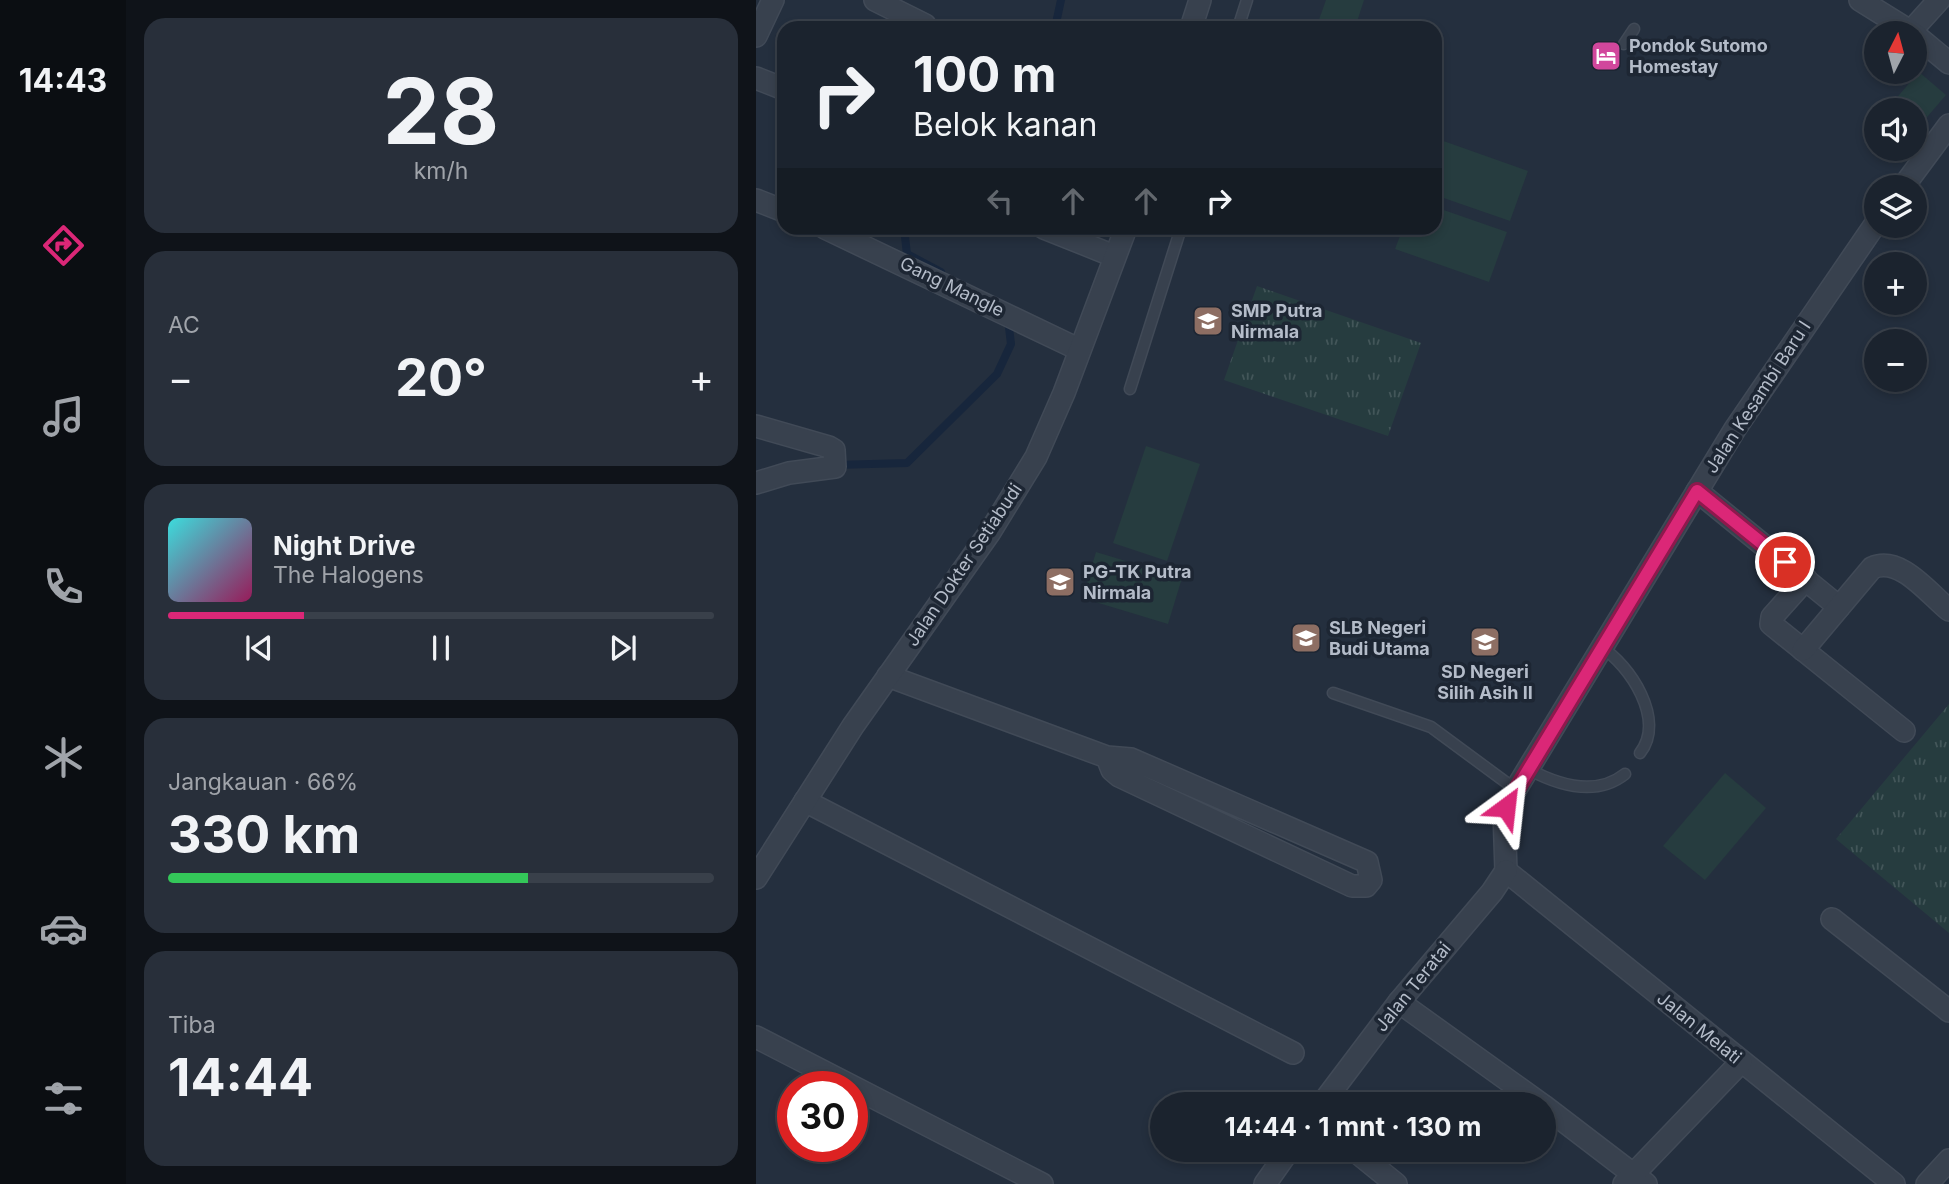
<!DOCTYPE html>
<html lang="id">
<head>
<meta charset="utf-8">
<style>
	:root { --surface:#1b232e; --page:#282f3a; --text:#f1f3f6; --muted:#a0a4aa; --line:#39404a; --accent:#db2777 }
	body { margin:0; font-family:Inter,sans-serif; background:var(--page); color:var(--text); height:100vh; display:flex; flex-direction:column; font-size:26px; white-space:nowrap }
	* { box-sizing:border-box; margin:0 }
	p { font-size:23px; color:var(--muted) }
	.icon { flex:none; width:38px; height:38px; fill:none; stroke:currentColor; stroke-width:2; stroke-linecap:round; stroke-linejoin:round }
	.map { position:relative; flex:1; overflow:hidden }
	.side { display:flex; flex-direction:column; gap:18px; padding:18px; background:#0f1319; width:630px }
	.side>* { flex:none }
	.hud { position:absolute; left:21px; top:21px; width:665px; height:214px; border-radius:21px; box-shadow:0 4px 10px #0003,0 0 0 2px var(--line); background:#1b232e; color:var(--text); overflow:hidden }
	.needle { width:46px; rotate:6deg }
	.fabs { position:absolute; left:1108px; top:21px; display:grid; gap:14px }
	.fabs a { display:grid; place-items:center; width:63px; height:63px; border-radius:50%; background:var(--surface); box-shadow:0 4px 10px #0003,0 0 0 2px var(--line); font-size:35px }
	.speed { position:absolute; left:21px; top:1071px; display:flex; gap:14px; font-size:35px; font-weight:700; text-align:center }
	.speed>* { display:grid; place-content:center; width:91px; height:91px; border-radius:50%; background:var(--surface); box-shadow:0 4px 10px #0003,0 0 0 2px var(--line); line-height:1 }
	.speed .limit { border:10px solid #d22; background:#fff; color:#111 }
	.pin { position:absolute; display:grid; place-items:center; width:60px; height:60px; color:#fff; margin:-30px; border:4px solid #fff; border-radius:50%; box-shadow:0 2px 7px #0007 }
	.me { position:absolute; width:77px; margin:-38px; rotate:30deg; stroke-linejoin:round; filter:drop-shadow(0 0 5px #0008) }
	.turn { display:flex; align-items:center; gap:24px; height:147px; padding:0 21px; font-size:32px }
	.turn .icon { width:91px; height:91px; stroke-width:2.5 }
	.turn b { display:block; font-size:49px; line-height:60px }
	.lanes { display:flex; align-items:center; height:66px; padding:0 21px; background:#0003; justify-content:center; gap:35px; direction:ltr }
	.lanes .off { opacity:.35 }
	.big { font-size:52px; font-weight:700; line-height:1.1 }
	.side .tile { flex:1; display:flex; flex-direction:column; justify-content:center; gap:10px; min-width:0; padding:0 24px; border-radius:21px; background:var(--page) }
	.side .dial { align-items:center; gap:0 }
	.dial b { font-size:91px; line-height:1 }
	.song { display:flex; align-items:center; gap:21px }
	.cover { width:84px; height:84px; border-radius:10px; background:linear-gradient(135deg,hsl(180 70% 55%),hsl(330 70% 35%)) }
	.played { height:7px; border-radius:4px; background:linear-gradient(90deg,var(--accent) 25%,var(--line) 25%) }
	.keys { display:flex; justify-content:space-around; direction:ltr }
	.heat { display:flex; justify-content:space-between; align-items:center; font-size:38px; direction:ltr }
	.charge { height:10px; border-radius:5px; background:linear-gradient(90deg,#34c759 66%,var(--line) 0) }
	.trip { position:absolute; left:394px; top:1092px; width:406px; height:70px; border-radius:35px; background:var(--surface); box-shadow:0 4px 10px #0003,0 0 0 2px var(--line); font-weight:700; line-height:70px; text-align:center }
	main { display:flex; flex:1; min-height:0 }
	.tabs { display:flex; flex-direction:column; width:126px; justify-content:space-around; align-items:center; background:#0b0e12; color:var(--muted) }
	.tabs .icon { width:49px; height:49px }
	.tabs .selected { color:var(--accent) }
	.tabs b { font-size:32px; color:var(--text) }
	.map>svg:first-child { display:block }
	.grass { fill:url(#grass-tufts) }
	.green { fill:#263c3f }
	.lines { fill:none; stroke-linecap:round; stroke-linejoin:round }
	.stream { stroke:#17263c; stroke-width:8 }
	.lane-casing { stroke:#414a57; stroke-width:13 }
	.street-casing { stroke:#414a57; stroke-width:24 }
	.lane { stroke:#38414e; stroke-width:10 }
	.street { stroke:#38414e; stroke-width:21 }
	.route-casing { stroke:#8e194d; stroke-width:18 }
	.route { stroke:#db2777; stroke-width:12 }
	.labels { text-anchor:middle; stroke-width:7; stroke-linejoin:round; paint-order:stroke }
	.poi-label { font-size:18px; font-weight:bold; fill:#b4bcc9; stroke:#1d2633; text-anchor:start }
	.street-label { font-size:18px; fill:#b4bcc9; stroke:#1d2633 }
</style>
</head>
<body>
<main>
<nav class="tabs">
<b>14:43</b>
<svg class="icon selected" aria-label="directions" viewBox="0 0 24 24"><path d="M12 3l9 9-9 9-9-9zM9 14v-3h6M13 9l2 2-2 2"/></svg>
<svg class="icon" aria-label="music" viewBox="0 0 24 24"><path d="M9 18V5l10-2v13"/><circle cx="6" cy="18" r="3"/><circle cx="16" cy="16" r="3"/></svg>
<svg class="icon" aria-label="phone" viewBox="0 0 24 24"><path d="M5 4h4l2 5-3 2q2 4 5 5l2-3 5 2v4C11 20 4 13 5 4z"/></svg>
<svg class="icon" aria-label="climate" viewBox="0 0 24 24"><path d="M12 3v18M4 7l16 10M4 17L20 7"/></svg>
<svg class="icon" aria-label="car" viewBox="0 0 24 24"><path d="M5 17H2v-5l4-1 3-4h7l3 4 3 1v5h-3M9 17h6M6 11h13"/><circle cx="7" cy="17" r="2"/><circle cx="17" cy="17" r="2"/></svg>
<svg class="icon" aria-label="filters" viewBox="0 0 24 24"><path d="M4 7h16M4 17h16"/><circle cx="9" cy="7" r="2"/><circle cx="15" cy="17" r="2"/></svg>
</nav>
<section class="side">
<div class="tile dial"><b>28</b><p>km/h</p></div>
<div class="tile"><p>AC</p>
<div class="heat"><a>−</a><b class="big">20°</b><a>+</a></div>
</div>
<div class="tile">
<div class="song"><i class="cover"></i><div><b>Night Drive</b><p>The Halogens</p></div></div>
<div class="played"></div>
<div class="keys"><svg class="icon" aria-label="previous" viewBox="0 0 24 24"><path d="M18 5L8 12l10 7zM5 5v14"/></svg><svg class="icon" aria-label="pause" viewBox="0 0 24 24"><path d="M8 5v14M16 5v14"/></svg><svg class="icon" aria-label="next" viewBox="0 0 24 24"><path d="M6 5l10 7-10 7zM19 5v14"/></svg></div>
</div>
<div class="tile"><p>Jangkauan · 66%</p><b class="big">330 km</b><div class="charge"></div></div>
<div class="tile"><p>Tiba</p><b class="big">14:44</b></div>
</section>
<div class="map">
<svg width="1193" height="1184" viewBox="0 0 1193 1184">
	<defs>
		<pattern id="grass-tufts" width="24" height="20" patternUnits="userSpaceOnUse" patternTransform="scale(1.75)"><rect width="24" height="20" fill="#263c3f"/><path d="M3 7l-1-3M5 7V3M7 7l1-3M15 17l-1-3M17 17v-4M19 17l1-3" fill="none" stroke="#435659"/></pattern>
	</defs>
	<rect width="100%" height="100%" fill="#242f3e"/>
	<!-- grass -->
	<g class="grass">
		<path d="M501 286 665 343 632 436 468 380Z"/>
		<path d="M1193 704V933L1080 839Z"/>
	</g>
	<!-- green -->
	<g class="green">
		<path d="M570 0H608L599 28H560Z"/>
		<path d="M1163 72 1190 95 1159 131 1158 110H1130Z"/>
		<path d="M679 138 772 171 754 221 679 195Z"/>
		<path d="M679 207 751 232 733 282 639 249 647 228H679Z"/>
		<path d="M390 446 444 464 411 561 357 543Z"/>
		<path d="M340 552 426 578 412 624 326 598Z"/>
		<path d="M969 773 1010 808 949 880 907 846Z"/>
	</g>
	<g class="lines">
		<!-- stream -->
		<g class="stream">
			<path d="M299 28 305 0"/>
			<path d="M152 228 149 237 151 254 185 272"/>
			<path d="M79 465 151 463 241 374 255 344 252 319"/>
		</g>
		<!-- lane casing -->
		<g class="lane-casing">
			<g id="lane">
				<path d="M482 28 491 0"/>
				<path d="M868 44 878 29"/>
				<path d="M374 389 425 228"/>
				<path d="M845 647C874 665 910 720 884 753"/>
				<path d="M577 693 675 727 759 789"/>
				<path d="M772 769C802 785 840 797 869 774"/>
			</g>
		</g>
		<!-- street casing -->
		<g class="street-casing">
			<g id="street">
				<path d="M119 0 169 25"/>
				<path d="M1104 0 1157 33"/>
				<path d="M435 28 444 0"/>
				<path d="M1155 31 1183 0"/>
				<path d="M1158 34 1193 63"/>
				<path d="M0 36 17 0"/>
				<path d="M0 78 28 89"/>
				<path d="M1147 187 1193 125"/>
				<path d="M0 200 28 211"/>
				<path d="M69 228 322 349"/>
				<path d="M288 228 358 256"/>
				<path d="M0 426 73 447 78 450 79 467 33 473 0 483"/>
				<path d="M941 491 1083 607"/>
				<path d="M1050 579 1016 617 1015 624 1148 731"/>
				<path d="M1047 650 1116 568C1144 555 1173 594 1193 610"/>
				<path d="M132 676 351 757 375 759 611 862 615 880 610 886H596L363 776 356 770 351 757"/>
				<path d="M49 801 537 1053"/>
				<path d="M750 871 748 812 752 802 979 429 1120 223"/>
				<path d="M750 871 1138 1184"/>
				<path d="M0 878 97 726 234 532 280 457 308 393 370 228"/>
				<path d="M1076 919 1193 1011"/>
				<path d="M643 1002 785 1104"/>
				<path d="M0 1037 286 1184"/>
				<path d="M566 1104 643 1002 736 892 750 871"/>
				<path d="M788 1106 890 1184"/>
				<path d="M598 1150 640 1184"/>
				<path d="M509 1184 533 1150"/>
				<path d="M868 1184 985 1062"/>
				<path d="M1171 1184 1193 1160"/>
			</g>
		</g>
		<!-- lane -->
		<use href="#lane" class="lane"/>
		<!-- street -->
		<use href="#street" class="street"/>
	</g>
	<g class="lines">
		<!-- route casing -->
		<g class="route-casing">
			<path id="route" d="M750 807 941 491 1029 562"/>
		</g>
		<!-- route -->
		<use href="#route" class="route"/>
	</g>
	<!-- icons -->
	<defs>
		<g id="hotel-square" transform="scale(1.575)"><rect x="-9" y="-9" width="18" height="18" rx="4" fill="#d1479c" stroke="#1d2633"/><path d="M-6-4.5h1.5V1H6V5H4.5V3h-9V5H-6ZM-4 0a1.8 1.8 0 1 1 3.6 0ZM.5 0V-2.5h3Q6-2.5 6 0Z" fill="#fff"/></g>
		<g id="school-square" transform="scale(1.575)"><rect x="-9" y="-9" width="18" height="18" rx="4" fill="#8d6e63" stroke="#1d2633"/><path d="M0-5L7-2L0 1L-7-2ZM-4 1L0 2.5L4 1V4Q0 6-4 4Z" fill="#fff"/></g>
	</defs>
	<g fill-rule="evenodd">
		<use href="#hotel-square" x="850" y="56"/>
		<use href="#school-square" x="452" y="321"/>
		<use href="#school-square" x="304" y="582"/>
		<use href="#school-square" x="550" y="638"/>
		<use href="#school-square" x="729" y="642"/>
	</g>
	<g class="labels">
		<!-- poi labels -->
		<g class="poi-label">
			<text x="873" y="52">Pondok Sutomo<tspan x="873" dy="21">Homestay</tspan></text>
			<text x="475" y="317">SMP Putra<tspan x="475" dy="21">Nirmala</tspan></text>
			<text x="327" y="578">PG-TK Putra<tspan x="327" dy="21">Nirmala</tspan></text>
			<text x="573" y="634">SLB Negeri<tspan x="573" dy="21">Budi Utama</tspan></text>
			<text x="729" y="678" text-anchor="middle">SD Negeri<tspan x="729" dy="21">Silih Asih II</tspan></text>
		</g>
		<!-- street labels -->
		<g class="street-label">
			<text transform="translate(196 287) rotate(26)" y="6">Gang Mangle</text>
			<text transform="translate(1002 397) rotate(-57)" y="6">Jalan Kesambi Baru I</text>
			<text transform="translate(208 565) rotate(-56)" y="6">Jalan Dokter Setiabudi</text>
			<text transform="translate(657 987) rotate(-51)" y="6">Jalan Teratai</text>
			<text transform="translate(943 1028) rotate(39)" y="6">Jalan Melati</text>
		</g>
	</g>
</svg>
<div class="fabs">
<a><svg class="needle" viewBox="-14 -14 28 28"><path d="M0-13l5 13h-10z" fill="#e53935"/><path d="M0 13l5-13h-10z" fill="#a0a4aa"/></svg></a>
<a><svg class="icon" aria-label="sound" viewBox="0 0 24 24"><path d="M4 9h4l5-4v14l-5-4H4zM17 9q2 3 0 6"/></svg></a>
<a><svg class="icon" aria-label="layers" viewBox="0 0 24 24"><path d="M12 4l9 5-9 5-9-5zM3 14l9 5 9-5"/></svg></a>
<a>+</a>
<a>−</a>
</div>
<div class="speed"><div class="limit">30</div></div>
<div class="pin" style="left:1029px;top:562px;background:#d93025"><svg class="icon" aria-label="arrive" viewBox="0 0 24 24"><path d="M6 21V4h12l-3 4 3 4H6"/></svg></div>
<svg class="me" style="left:750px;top:807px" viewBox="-20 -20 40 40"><path d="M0-17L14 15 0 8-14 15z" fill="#db2777" stroke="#fff" stroke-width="4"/></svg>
<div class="trip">14:44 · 1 mnt · 130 m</div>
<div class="hud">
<div class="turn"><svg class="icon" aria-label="right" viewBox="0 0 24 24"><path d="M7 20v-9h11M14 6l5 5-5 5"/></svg><div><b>100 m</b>Belok kanan</div></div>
<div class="lanes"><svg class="icon off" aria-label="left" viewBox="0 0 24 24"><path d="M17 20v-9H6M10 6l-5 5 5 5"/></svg><svg class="icon off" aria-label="ahead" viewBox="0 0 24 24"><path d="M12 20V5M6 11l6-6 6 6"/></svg><svg class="icon off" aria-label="ahead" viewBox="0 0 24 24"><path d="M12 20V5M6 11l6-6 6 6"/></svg><svg class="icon" aria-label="right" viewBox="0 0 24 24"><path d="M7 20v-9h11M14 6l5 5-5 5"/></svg></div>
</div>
</div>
</main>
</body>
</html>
